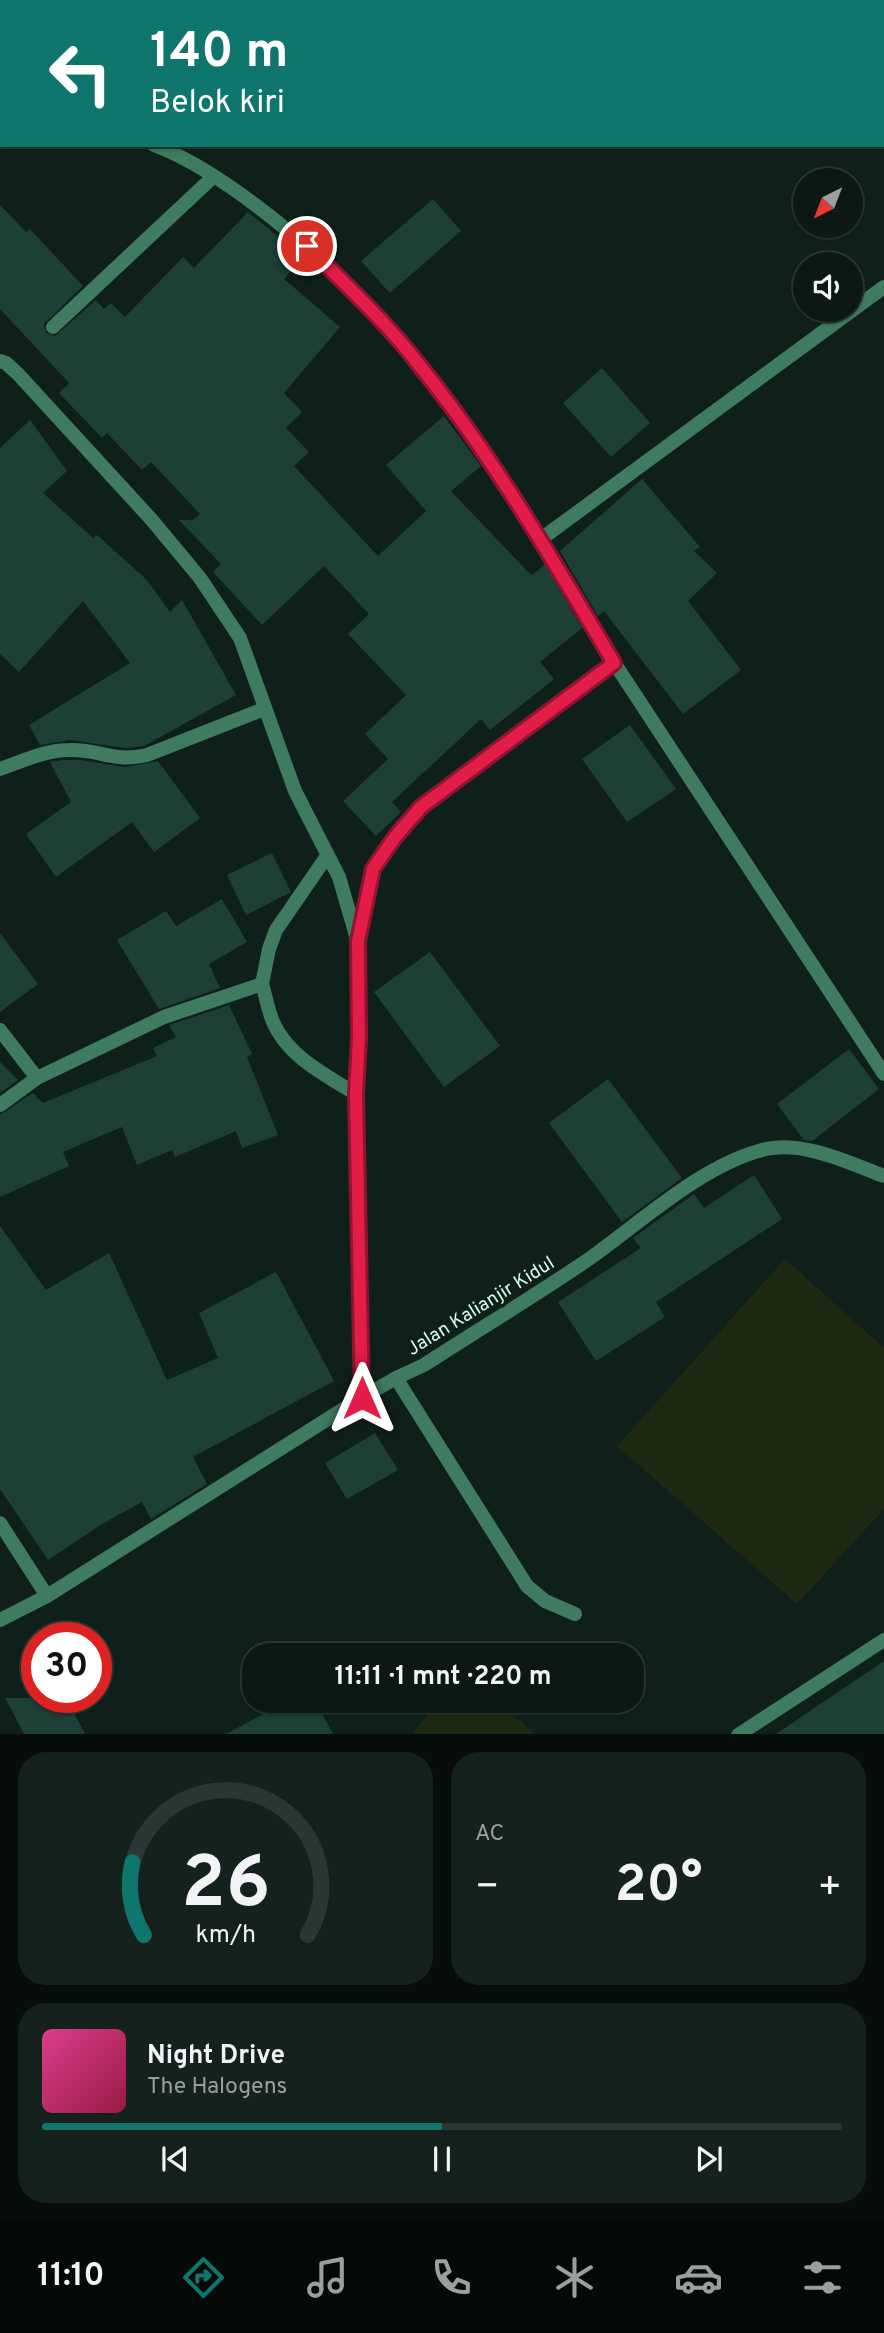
<!DOCTYPE html>
<html lang="id">
<head>
<meta charset="utf-8">
<style>
	:root { --surface:#0b1814; --page:#14211d; --text:#f1f3f6; --muted:#9aa0a0; --line:#2b3734; --accent:#0f766e }
	body { margin:0; font-family:Overpass,sans-serif; background:var(--page); color:var(--text); height:100vh; display:flex; flex-direction:column; font-size:26px; white-space:nowrap }
	* { box-sizing:border-box; margin:0 }
	p { font-size:23px; color:var(--muted) }
	.icon { flex:none; width:38px; height:38px; fill:none; stroke:currentColor; stroke-width:2; stroke-linecap:round; stroke-linejoin:round }
	.map { position:relative; height:1734px; overflow:hidden }
	.sheet { display:flex; flex-direction:column; gap:18px; padding:18px; background:#060d0b; flex:1 }
	.sheet>* { flex:none }
	.banner { position:absolute; left:0px; top:0px; width:886px; height:147px; box-shadow:0 2px 5px #0004,0 0 0 2px var(--line); background:#0f766e; color:#fff; overflow:hidden }
	.needle { width:46px; rotate:222deg }
	.tools { position:absolute; left:793px; top:168px; display:grid; gap:14px }
	.tools a { display:grid; place-items:center; width:70px; height:70px; border-radius:50%; background:var(--surface); box-shadow:0 2px 5px #0004,0 0 0 2px var(--line); font-size:35px }
	.speed { position:absolute; left:21px; top:1622px; display:flex; gap:14px; font-size:35px; font-weight:700; text-align:center }
	.speed>* { display:grid; place-content:center; width:91px; height:91px; border-radius:50%; background:var(--surface); box-shadow:0 2px 5px #0004,0 0 0 2px var(--line); line-height:1 }
	.speed .limit { border:10px solid #d22; background:#fff; color:#111 }
	.pin { position:absolute; display:grid; place-items:center; width:60px; height:60px; color:#fff; margin:-30px; border:4px solid #fff; border-radius:50%; box-shadow:0 2px 7px #0007 }
	.me { position:absolute; width:77px; margin:-38px; rotate:0deg; stroke-linejoin:round; filter:drop-shadow(0 0 5px #0008) }
	.turn { display:flex; align-items:center; gap:24px; height:147px; padding:0 35px; font-size:32px }
	.turn .icon { width:91px; height:91px; stroke-width:2.5 }
	.turn b { display:block; font-size:49px; line-height:60px }
	.big { font-size:52px; font-weight:700; line-height:1.1 }
	.sheet .card { flex:1; display:flex; flex-direction:column; justify-content:center; gap:10px; min-width:0; padding:0 24px; border-radius:28px; background:var(--page) }
	.sheet .dial { align-items:center; gap:0 }
	.dial svg { height:182px; overflow:visible; fill:none; stroke:var(--line); stroke-width:7; stroke-linecap:round; text-anchor:middle }
	.dial text { fill:var(--text); stroke:none }
	.song { display:flex; align-items:center; gap:21px }
	.cover { width:84px; height:84px; border-radius:10px; background:linear-gradient(135deg,hsl(330 70% 55%),hsl(340 70% 35%)) }
	.played { height:7px; border-radius:4px; background:linear-gradient(90deg,var(--accent) 50%,var(--line) 50%) }
	.keys { display:flex; justify-content:space-around; direction:ltr }
	.heat { display:flex; justify-content:space-between; align-items:center; font-size:38px; direction:ltr }
	.sheet .tiles { flex:1; display:grid; gap:18px; grid-template-columns:1fr 1fr }
	.card:last-child { grid-column:span 2 }
	.trip { position:absolute; left:242px; top:1643px; width:402px; height:70px; border-radius:28px; background:var(--surface); box-shadow:0 2px 5px #0004,0 0 0 2px var(--line); font-weight:700; line-height:70px; text-align:center }
	.tab-bar { display:flex; height:112px; justify-content:space-around; align-items:center; background:#040a08; color:var(--muted) }
	.tab-bar .icon { width:49px; height:49px }
	.tab-bar .on { color:var(--accent) }
	.tab-bar b { font-size:32px; color:var(--text) }
	.map>svg:first-child { display:block }
	.green { fill:#1e2912 }
	.building { fill:#1d3f36 }
	.lines { fill:none; stroke-linecap:round; stroke-linejoin:round }
	.service { stroke:#3e7b60; stroke-width:14 }
	.minor { stroke:#3e7b60; stroke-width:14 }
	.route-casing { stroke:#92132f; stroke-width:18 }
	.route { stroke:#e11d48; stroke-width:12 }
	.labels { text-anchor:middle; stroke-width:7; stroke-linejoin:round; paint-order:stroke }
	.street-label { font-size:19px; fill:#d2fbec; stroke:#0f201b }
</style>
</head>
<body>
<div class="map">
<svg width="884" height="1735" viewBox="0 0 884 1735">
	<rect width="100%" height="100%" fill="#0f201b"/>
	<!-- green -->
	<g class="green">
		<path d="M785 1259 884 1348V1509L797 1604 617 1446Z"/>
		<path d="M440 1701H497L535 1734H412Z"/>
	</g>
	<!-- building -->
	<g class="building">
		<path d="M433 199 461 231 390 293 361 261Z"/>
		<path d="M0 205 26 232 30 229 83 286 44 324 46 333 55 336 96 300 104 309 111 303 125 317 183 257 194 268 248 212 304 258 284 279 340 327 284 393 302 412 286 428 309 452 294 466 378 556 426 511 386 465 444 416 481 466 451 491 529 573 532 575 545 564 551 575 582 628 540 662 554 679 490 730 481 719 392 802 401 812 376 836 343 801 388 759 365 734 406 695 348 634 369 614 324 566 262 625 213 572 221 564 179 520H193L200 514 151 462 142 470 107 433 102 438 59 393 69 383 0 309Z"/>
		<path d="M602 368 650 423 611 457 563 403Z"/>
		<path d="M30 420 67 471 43 493 93 538 97 535 147 580 170 612 182 600 236 695 144 746 125 748 70 740 40 745 29 725 130 663 83 601 19 672 0 654V448Z"/>
		<path d="M642 479 700 547 694 551 717 573 688 601 741 670 683 714 604 611 598 616 560 551Z"/>
		<path d="M630 725 676 789 627 822 582 759Z"/>
		<path d="M62 760H80L125 767 158 761 200 818 154 852 132 822 56 877 26 834 71 802 50 762Z"/>
		<path d="M272 853 291 892 246 915 227 875Z"/>
		<path d="M222 899 247 942 209 964 220 988 159 1009 117 940 166 911 176 926Z"/>
		<path d="M0 933 38 984 0 1012Z"/>
		<path d="M430 952 500 1046 444 1087 374 992Z"/>
		<path d="M229 1005 252 1054 247 1057 278 1135 242 1148 236 1131 175 1157 172 1150 137 1165 122 1127 63 1152 69 1166 0 1197V1115L33 1093 43 1103 157 1056 153 1048 176 1037 169 1025Z"/>
		<path d="M849 1049 879 1089 812 1141 804 1140 777 1104Z"/>
		<path d="M0 1062 18 1080 0 1093Z"/>
		<path d="M608 1079 682 1178 622 1222 549 1123Z"/>
		<path d="M754 1175 782 1219 656 1302 665 1317 596 1361 558 1302 641 1248 633 1238 694 1194 704 1208Z"/>
		<path d="M0 1226 46 1290 109 1253 167 1380 218 1358 199 1313 276 1272 334 1381 193 1457 207 1484 151 1519 142 1502 102 1524 48 1560 0 1489Z"/>
		<path d="M375 1433 398 1470 347 1499 325 1463Z"/>
		<path d="M884 1661V1734H776Z"/>
		<path d="M5 1698H66L85 1734H24Z"/>
		<path d="M288 1701H315L333 1734H226Z"/>
	</g>
	<g class="lines">
		<!-- service -->
		<path class="service" d="M53 327 213 177"/>
		<!-- minor -->
		<g class="minor">
			<path d="M0 131H2"/>
			<path d="M154 145C197 161 241 193 276 221 386 310 465 420 540 538 567 580 590 625 617 667 705 803 795 938 884 1074"/>
			<path d="M0 361 6 363 18 374 151 519 200 578 240 638 295 791 339 877 357 939"/>
			<path d="M541 539 884 287"/>
			<path d="M0 769C23 761 45 750 70 750 100 749 113 763 147 755L264 709"/>
			<path d="M262 984 269 949 276 930 327 856"/>
			<path d="M0 1030 37 1078"/>
			<path d="M0 1105 37 1078 164 1017 262 984C266 997 268 1010 273 1022 288 1057 326 1075 356 1094"/>
			<path d="M396 1378 527 1586 545 1601 575 1614"/>
			<path d="M361 1398 356 1094 359 1039 358 941 373 869 395 837 421 807 614 663"/>
			<path d="M0 1523 47 1596"/>
			<path d="M0 1620 47 1596 361 1398 396 1378 424 1365C478 1330 533 1297 586 1261 639 1224 702 1164 766 1149 805 1141 849 1163 884 1176"/>
			<path d="M738 1735 884 1640"/>
		</g>
	</g>
	<g class="lines">
		<!-- route casing -->
		<g class="route-casing">
			<path id="route" d="M307 246C346 285 387 323 420 366 494 458 554 562 614 663L421 807 395 837 373 869 358 941 359 1039 356 1094 362 1398"/>
		</g>
		<!-- route -->
		<use href="#route" class="route"/>
	</g>
	<g class="labels">
		<!-- street labels -->
		<g class="street-label">
			<text transform="translate(480 1305) rotate(-32)" y="7">Jalan Kalianjir Kidul</text>
		</g>
	</g>
</svg>
<div class="tools">
<a><svg class="needle" viewBox="-14 -14 28 28"><path d="M0-13l5 13h-10z" fill="#e53935"/><path d="M0 13l5-13h-10z" fill="#9aa0a0"/></svg></a>
<a><svg class="icon" aria-label="sound" viewBox="0 0 24 24"><path d="M4 9h4l5-4v14l-5-4H4zM17 9q2 3 0 6"/></svg></a>
</div>
<div class="speed"><div class="limit">30</div></div>
<div class="pin" style="left:307px;top:246px;background:#d93025"><svg class="icon" aria-label="arrive" viewBox="0 0 24 24"><path d="M6 21V4h12l-3 4 3 4H6"/></svg></div>
<svg class="me" style="left:362px;top:1398px" viewBox="-20 -20 40 40"><path d="M0-17L14 15 0 8-14 15z" fill="#e11d48" stroke="#fff" stroke-width="4"/></svg>
<div class="trip">11:11 · 1 mnt · 220 m</div>
<div class="banner">
<div class="turn"><svg class="icon" aria-label="left" viewBox="0 0 24 24"><path d="M17 20v-9H6M10 6l-5 5 5 5"/></svg><div><b>140 m</b>Belok kiri</div></div>
</div>
</div>
<section class="sheet">
<div class="tiles">
<div class="card dial"><svg viewBox="0 0 100 80">
<path d="M14 69A42 42 0 1 1 86 69"/>
<path d="M14 69A42 42 0 0 1 9 37" stroke="#0f766e"/>
<text x="50" y="56" font-size="32" font-weight="700">26</text>
<text x="50" y="72" font-size="11">km/h</text>
</svg></div>
<div class="card"><p>AC</p>
<div class="heat"><a>−</a><b class="big">20°</b><a>+</a></div>
</div>
<div class="card">
<div class="song"><i class="cover"></i><div><b>Night Drive</b><p>The Halogens</p></div></div>
<div class="played"></div>
<div class="keys"><svg class="icon" aria-label="previous" viewBox="0 0 24 24"><path d="M18 5L8 12l10 7zM5 5v14"/></svg><svg class="icon" aria-label="pause" viewBox="0 0 24 24"><path d="M8 5v14M16 5v14"/></svg><svg class="icon" aria-label="next" viewBox="0 0 24 24"><path d="M6 5l10 7-10 7zM19 5v14"/></svg></div>
</div>
</div>
</section>
<nav class="tab-bar">
<b>11:10</b>
<svg class="icon on" aria-label="directions" viewBox="0 0 24 24"><path d="M12 3l9 9-9 9-9-9zM9 14v-3h6M13 9l2 2-2 2"/></svg>
<svg class="icon" aria-label="music" viewBox="0 0 24 24"><path d="M9 18V5l10-2v13"/><circle cx="6" cy="18" r="3"/><circle cx="16" cy="16" r="3"/></svg>
<svg class="icon" aria-label="phone" viewBox="0 0 24 24"><path d="M5 4h4l2 5-3 2q2 4 5 5l2-3 5 2v4C11 20 4 13 5 4z"/></svg>
<svg class="icon" aria-label="climate" viewBox="0 0 24 24"><path d="M12 3v18M4 7l16 10M4 17L20 7"/></svg>
<svg class="icon" aria-label="car" viewBox="0 0 24 24"><path d="M5 17H2v-5l4-1 3-4h7l3 4 3 1v5h-3M9 17h6M6 11h13"/><circle cx="7" cy="17" r="2"/><circle cx="17" cy="17" r="2"/></svg>
<svg class="icon" aria-label="filters" viewBox="0 0 24 24"><path d="M4 7h16M4 17h16"/><circle cx="9" cy="7" r="2"/><circle cx="15" cy="17" r="2"/></svg>
</nav>
</body>
</html>
